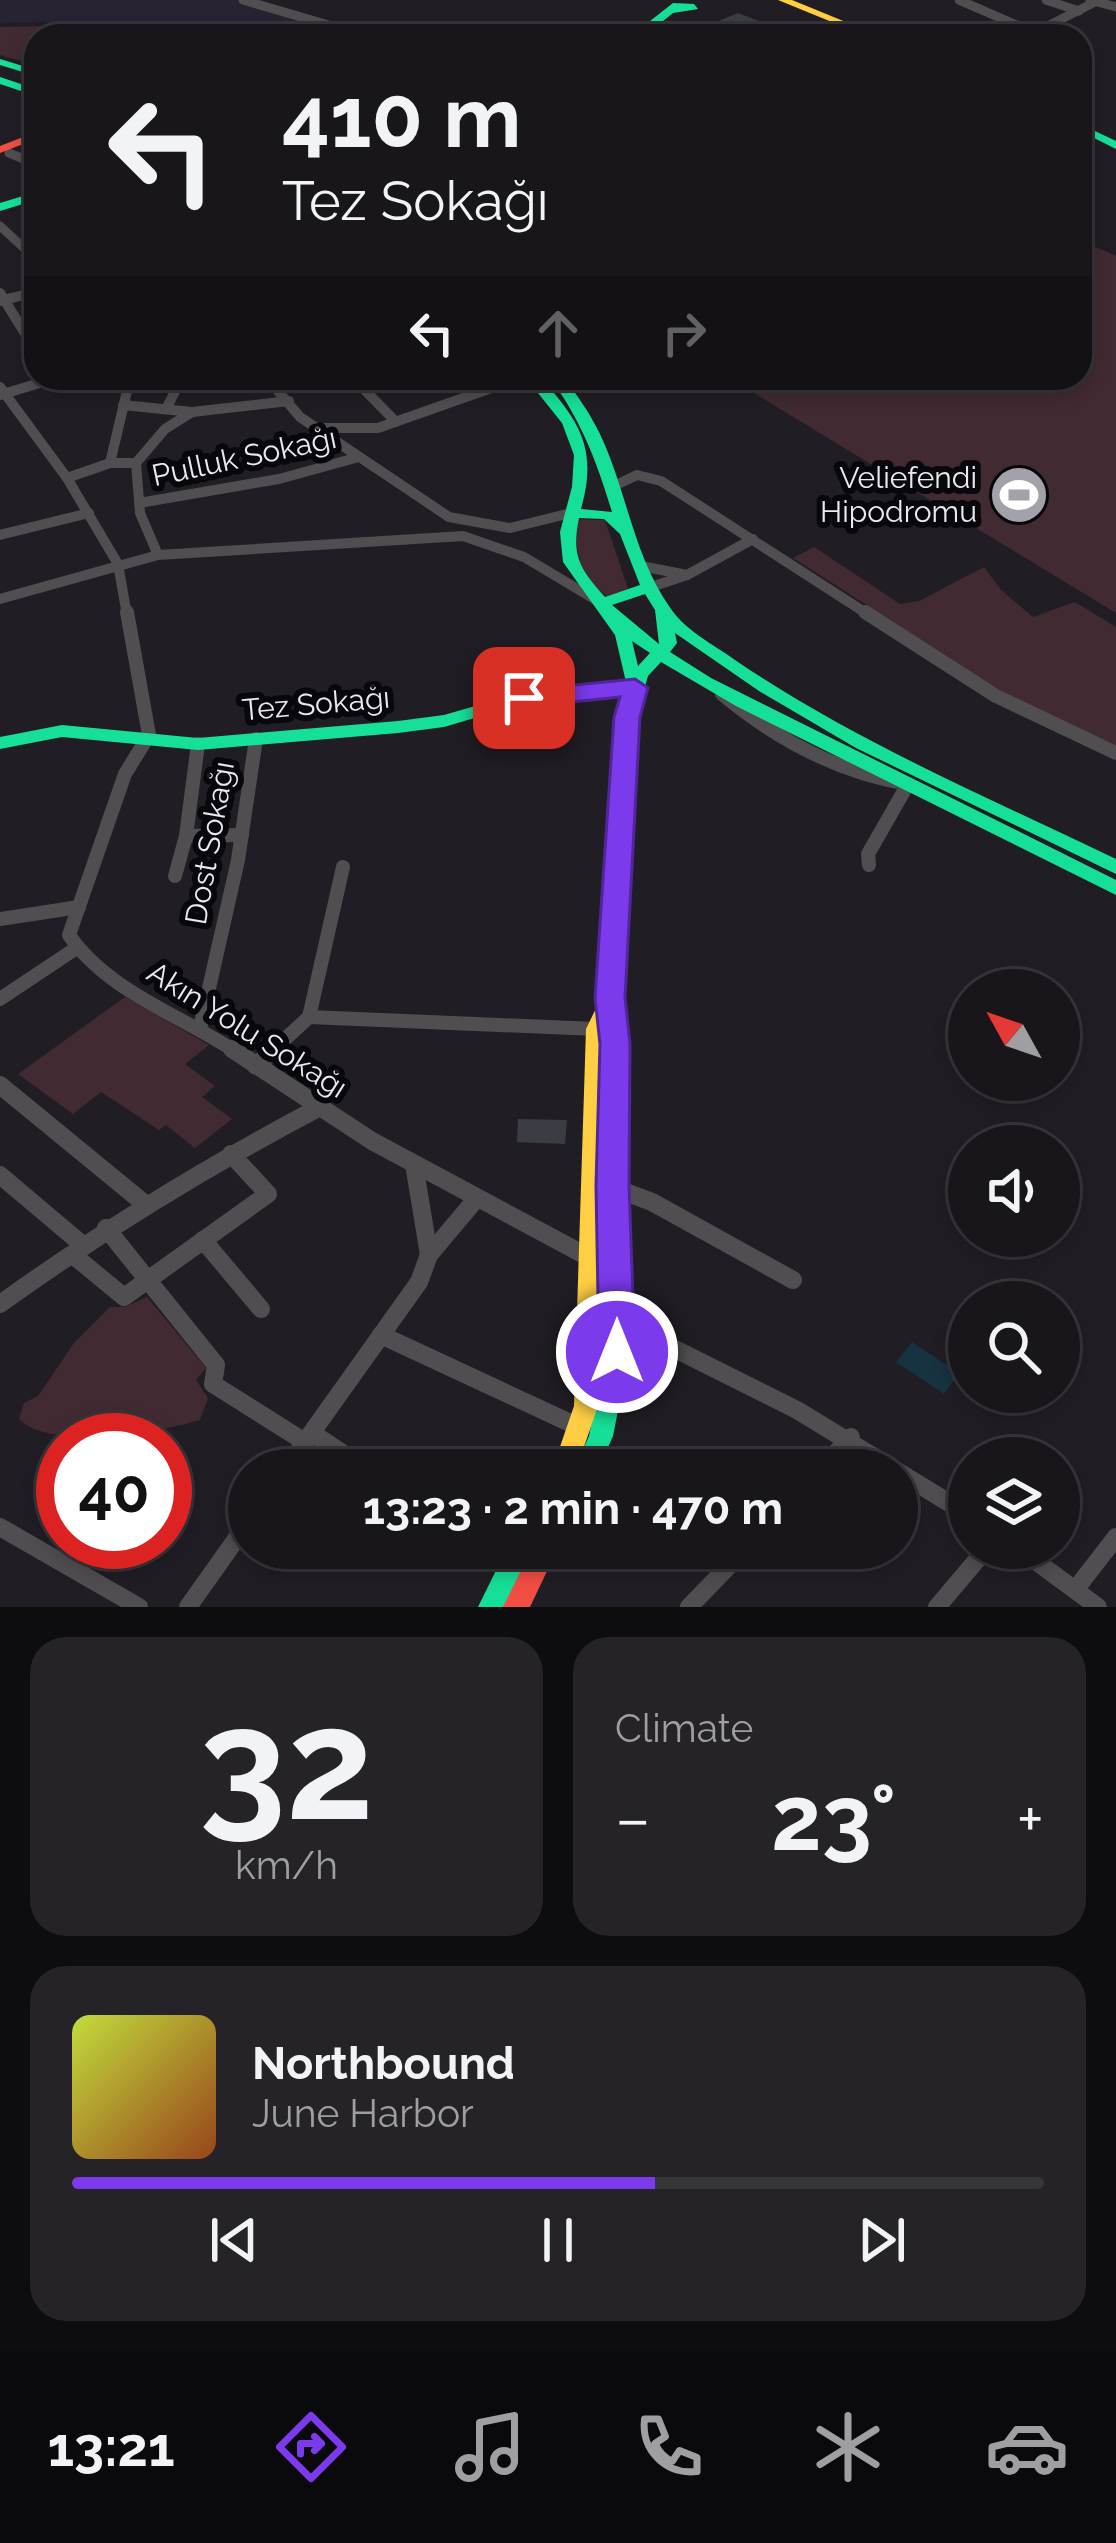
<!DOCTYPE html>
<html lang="en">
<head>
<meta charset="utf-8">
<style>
	:root { --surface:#18161b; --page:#252328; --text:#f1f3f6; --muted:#9f9fa3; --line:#36353a; --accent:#7c3aed }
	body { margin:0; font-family:Raleway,sans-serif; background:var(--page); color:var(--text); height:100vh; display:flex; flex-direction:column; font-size:45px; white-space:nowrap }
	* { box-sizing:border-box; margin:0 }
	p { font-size:39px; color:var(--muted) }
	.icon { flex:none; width:66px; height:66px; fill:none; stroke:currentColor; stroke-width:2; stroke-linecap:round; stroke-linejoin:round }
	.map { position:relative; height:1607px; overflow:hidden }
	.drawer { display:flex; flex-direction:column; gap:30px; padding:30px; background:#0d0c0f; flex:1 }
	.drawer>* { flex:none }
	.hud { position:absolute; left:24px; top:24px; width:1068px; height:366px; border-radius:36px; box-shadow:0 6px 18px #0003,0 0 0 3px var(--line); background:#18161b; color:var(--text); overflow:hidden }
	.needle { width:78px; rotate:310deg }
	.tools { position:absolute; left:948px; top:969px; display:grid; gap:24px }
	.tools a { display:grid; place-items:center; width:132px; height:132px; border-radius:50%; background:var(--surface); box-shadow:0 6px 18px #0003,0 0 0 3px var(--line); font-size:60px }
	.speed { position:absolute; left:36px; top:1413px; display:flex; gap:24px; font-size:60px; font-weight:700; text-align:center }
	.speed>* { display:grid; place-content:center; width:156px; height:156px; border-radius:50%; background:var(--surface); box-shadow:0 6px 18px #0003,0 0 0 3px var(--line); line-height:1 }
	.speed .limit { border:18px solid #d22; background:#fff; color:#111 }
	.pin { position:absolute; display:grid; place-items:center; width:102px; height:102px; color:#fff; margin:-51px; border-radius:24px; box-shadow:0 6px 18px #0006 }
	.me { position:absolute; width:132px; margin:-66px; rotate:0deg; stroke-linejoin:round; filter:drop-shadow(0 0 9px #0008) }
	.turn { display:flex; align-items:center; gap:42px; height:252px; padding:0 60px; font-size:54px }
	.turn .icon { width:156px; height:156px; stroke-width:2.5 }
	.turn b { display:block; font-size:84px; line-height:102px }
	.lanes { display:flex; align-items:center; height:114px; padding:0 60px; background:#0003; justify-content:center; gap:60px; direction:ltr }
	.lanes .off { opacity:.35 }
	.big { font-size:90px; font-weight:700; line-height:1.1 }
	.drawer .tile { flex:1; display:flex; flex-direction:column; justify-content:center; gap:18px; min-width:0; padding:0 42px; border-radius:36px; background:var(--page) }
	.drawer .dial { align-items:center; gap:0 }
	.dial b { font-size:156px; line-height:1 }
	.song { display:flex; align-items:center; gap:36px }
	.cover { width:144px; height:144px; border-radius:18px; background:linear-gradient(135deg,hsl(70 70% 55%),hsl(20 70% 35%)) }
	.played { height:12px; border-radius:6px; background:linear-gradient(90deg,var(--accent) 60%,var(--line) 60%) }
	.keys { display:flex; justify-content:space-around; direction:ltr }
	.heat { display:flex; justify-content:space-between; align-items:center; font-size:66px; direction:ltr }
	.drawer .tiles { flex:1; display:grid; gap:30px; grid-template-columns:1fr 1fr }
	.tile:last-child { grid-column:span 2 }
	.trip { position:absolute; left:228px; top:1449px; width:690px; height:120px; border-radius:60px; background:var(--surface); box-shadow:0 6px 18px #0003,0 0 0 3px var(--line); font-weight:700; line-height:120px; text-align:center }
	.tab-bar { display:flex; height:192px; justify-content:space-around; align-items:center; background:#0a090b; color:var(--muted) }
	.tab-bar .icon { width:84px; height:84px }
	.tab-bar .selected { color:var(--accent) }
	.tab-bar b { font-size:54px; color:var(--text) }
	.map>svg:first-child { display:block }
	.built { fill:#282333 }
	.green { fill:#412a31 }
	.water { fill:#173241 }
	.building { fill:#3c3d44 }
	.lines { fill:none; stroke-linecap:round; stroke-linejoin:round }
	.street-far3 { stroke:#504e51; stroke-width:9 }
	.street-far2 { stroke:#504e51; stroke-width:10 }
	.street-far1 { stroke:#504e51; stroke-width:14 }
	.street { stroke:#504e51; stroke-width:18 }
	.fast { fill:#16e098; fill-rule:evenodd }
	.slow { fill:#ffcf43; fill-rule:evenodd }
	.jam { fill:#f24e42; fill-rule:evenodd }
	.route { fill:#7c3aed; stroke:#51269a; stroke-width:3 }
	.labels { text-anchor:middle; stroke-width:12; stroke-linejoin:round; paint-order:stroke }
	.street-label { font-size:30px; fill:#eae8f0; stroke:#08070c }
	.poi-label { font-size:30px; fill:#eae8f0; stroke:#08070c; text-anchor:end }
</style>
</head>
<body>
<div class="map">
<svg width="1116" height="1607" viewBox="0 0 1116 1607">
	<rect width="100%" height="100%" fill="#201e24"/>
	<!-- built -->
	<path class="built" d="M0 0H253L374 36H227L52 22 0 23Z"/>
	<!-- green -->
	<g class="green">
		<path d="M46 26 186 36H36V65L0 55V27Z"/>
		<path d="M1080 240 1116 256V613L729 378H1080Z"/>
		<path d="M576 519 605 520 628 589 607 596C578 576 575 552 576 519Z"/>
		<path d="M814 547 900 604 919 601 984 567 1001 590 1033 617 1075 602 1116 627V745L1011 697 793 558Z"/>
		<path d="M125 997 209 1045 185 1064 215 1086 202 1097 232 1119 195 1148 166 1125 159 1130 101 1092 73 1114 18 1074Z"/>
		<path d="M147 1297 206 1368 196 1380 208 1398 200 1420C161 1432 49 1451 19 1419L24 1403 38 1396 74 1343 110 1307H125Z"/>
	</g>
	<!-- water -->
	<path class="water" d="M912 1342 959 1373 944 1394 896 1362Z"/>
	<!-- building -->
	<g class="building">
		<path d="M738 13 759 21 722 36H682Z"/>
		<path d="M518 1119 567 1120 565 1144 517 1142Z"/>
	</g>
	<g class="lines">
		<!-- street-far3 -->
		<g class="street-far3">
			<path d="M243 0 366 36"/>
			<path d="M959 0 1035 33"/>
			<path d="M1046 0 1079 11"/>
			<path d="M1090 0 1116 7"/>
			<path d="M1030 35 1095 2"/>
			<path d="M9 153 36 164"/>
			<path d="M0 226 36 259"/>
		</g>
		<!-- street-far2 -->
		<g class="street-far2">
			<path d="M0 293 36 351"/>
			<path d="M0 301 36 292"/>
			<path d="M267 378 300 417 449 517 510 528 571 513"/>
			<path d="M353 378 396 422"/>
			<path d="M0 387 67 478 118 564 127 615"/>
			<path d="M0 395 56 378"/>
			<path d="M123 405 192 412 289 401"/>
			<path d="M166 409 182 378"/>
			<path d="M317 428H378L520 378"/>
			<path d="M110 463 127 391 124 378"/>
			<path d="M67 478 110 463H136"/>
			<path d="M614 486 637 475 661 481 869 615"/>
			<path d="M139 503 279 479 359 457"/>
			<path d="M0 535 89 513"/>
			<path d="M158 555 140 513 136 463 165 429 192 412"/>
			<path d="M641 566 687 575"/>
			<path d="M648 588 687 575 753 539"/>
			<path d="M0 599 158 555 463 536 524 557 596 600"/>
		</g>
		<!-- street-far1 -->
		<g class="street-far1">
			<path d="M127 612 149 735 125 774 69 935C107 991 182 1016 236 1052"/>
			<path d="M865 612 996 696 1116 753"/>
			<path d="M722 694C777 740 837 772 908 784L868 854 869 865"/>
			<path d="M198 744 186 836 242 835"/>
			<path d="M175 876 186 836"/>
			<path d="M0 919 79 907"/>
			<path d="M0 999 78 947"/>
			<path d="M309 1017 596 1029"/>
			<path d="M200 1028 238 860 256 739"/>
			<path d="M271 1052 309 1017 343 867"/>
		</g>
		<!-- street -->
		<g class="street">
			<path d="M232 1049 372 1141 592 1259"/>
			<path d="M256 1066 274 1049"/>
			<path d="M0 1085 145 1204"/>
			<path d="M0 1175 84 1246"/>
			<path d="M612 1187 652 1202 793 1280"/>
			<path d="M106 1228 216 1365 213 1384 305 1442"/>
			<path d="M203 1240 261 1309"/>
			<path d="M73 1255 124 1297 268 1194 231 1154"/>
			<path d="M429 1255 477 1198"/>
			<path d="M0 1304C103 1230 208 1166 320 1107"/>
			<path d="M617 1320 797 1410 969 1515"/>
			<path d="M381 1335 581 1428"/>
			<path d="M312 1433 368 1470"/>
			<path d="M285 1470 419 1282 429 1255 414 1164"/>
			<path d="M820 1470 851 1437"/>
			<path d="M0 1527 139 1607"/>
			<path d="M487 1548 511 1564"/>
			<path d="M1018 1548 1098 1607"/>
			<path d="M1075 1590 1116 1537"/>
			<path d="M188 1607 249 1521"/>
			<path d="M689 1607 746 1548"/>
			<path d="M937 1607 987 1548"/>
		</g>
		<!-- fast -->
		<g class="fast">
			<path d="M673 3 694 4 698 9 673 13 653 29 625 36H607L645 25Z"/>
			<path d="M0 59 36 70V76L0 65Z"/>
			<path d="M0 77 36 89V96L0 84Z"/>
			<path d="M1080 124 1116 141V149L1080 131Z"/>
			<path d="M36 192V200L0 211V203Z"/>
			<path d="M526 378H541C580 422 598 449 581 509L612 512C597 462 581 420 550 378H564C577 395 589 412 599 432 627 490 633 556 671 609 686 631 713 644 735 660 854 741 987 797 1116 859V874L856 748 759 691 675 633 677 643 670 652 711 678 1116 880V895L736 706 661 662 648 676 636 717 620 998 627 1365 613 1436 598 1470H574L589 1436 603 1365 600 998 618 717 626 693 525 703 444 727 398 733 198 750 62 737 0 749V737L62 725 198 738 398 721 444 715 524 692 626 682 615 635 563 562 560 532 572 487 574 455 562 423ZM579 518 604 519 620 534 640 585 605 597C580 569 571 556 579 518ZM645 594 655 610 659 644 612 605ZM632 641 650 653 638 666Z"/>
			<path d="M507 1548H533L505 1607H478Z"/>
		</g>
		<!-- slow -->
		<g class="slow">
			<path d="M778 0H792L880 36H866Z"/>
			<path d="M608 995 615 998 618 1003 606 1029 598 1406 576 1470H552L574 1406 586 1029 601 998Z"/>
		</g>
		<!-- jam -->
		<g class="jam">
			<path d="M36 132V139L0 153V146Z"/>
			<path d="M532 1548H558L530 1607H503Z"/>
		</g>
	</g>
	<!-- route -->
	<path class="route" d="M635 679 648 688 640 717 625 998 630 1044 629 1186 635 1352 630 1363 617 1368 604 1363 599 1352 596 1186 600 1044 595 998 614 717 620 697 524 707 511 698 524 690Z"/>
	<!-- icons -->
	<defs>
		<g id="stadium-disc" transform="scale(3)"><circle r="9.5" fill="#a3a1a9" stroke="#08070c"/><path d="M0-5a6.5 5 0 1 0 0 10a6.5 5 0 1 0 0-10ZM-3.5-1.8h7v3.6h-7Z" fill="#fff"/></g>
	</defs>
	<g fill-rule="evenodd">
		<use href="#stadium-disc" x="1019" y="495"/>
	</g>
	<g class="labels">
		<!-- street labels -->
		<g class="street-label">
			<text transform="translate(244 457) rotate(-12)" y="10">Pulluk Sokağı</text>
			<text transform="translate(316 704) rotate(-5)" y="10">Tez Sokağı</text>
			<text transform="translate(210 843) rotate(-80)" y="10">Dost Sokağı</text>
			<text transform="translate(247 1030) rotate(32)" y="10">Akın Yolu Sokağı</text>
		</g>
		<!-- poi labels -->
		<g class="poi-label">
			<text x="977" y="488">Veliefendi<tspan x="977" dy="34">Hipodromu</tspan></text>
		</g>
	</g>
</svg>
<div class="tools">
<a><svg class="needle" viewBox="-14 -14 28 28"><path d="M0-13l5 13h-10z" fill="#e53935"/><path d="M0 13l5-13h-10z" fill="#9f9fa3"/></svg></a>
<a><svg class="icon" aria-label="sound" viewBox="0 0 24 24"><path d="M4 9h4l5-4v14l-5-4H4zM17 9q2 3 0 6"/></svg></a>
<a><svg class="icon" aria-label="search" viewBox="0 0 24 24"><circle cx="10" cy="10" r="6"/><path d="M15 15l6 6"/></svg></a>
<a><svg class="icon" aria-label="layers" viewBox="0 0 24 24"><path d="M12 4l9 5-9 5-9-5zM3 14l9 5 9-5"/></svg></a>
</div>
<div class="speed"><div class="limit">40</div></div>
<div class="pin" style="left:524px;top:698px;background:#d93025"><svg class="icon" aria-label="arrive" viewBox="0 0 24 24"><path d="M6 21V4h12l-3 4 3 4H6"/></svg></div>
<svg class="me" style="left:617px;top:1352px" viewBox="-20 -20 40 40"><circle r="17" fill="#7c3aed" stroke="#fff" stroke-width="3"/><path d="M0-11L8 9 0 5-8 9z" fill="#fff"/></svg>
<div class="trip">13:23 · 2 min · 470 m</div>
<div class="hud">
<div class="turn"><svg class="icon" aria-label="left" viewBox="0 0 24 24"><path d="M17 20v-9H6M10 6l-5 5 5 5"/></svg><div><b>410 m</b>Tez Sokağı</div></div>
<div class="lanes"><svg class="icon" aria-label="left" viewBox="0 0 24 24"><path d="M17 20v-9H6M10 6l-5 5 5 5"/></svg><svg class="icon off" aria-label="ahead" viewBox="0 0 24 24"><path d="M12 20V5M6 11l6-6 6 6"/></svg><svg class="icon off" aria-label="right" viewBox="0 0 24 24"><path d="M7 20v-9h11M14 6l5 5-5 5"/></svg></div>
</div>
</div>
<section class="drawer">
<div class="tiles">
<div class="tile dial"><b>32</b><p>km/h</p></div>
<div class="tile"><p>Climate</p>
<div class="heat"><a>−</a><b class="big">23°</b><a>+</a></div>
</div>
<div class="tile">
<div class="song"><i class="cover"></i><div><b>Northbound</b><p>June Harbor</p></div></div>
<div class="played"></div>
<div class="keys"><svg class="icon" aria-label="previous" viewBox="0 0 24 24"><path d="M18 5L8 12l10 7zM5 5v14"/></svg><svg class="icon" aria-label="pause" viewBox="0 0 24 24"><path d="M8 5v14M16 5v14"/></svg><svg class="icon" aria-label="next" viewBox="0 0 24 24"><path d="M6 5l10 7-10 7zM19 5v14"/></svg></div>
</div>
</div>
</section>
<nav class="tab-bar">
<b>13:21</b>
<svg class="icon selected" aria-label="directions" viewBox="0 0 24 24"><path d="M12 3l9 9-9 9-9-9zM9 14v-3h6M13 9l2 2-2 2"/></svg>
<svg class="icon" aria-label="music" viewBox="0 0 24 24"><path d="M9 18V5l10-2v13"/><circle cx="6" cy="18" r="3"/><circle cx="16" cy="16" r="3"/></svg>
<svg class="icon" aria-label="phone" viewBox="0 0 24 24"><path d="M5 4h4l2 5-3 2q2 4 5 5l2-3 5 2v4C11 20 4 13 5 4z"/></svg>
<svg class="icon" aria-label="climate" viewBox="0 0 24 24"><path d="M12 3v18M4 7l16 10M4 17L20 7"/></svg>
<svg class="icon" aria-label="car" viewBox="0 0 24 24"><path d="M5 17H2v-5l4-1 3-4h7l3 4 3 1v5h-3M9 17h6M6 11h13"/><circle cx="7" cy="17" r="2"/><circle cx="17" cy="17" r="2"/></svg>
</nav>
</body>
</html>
